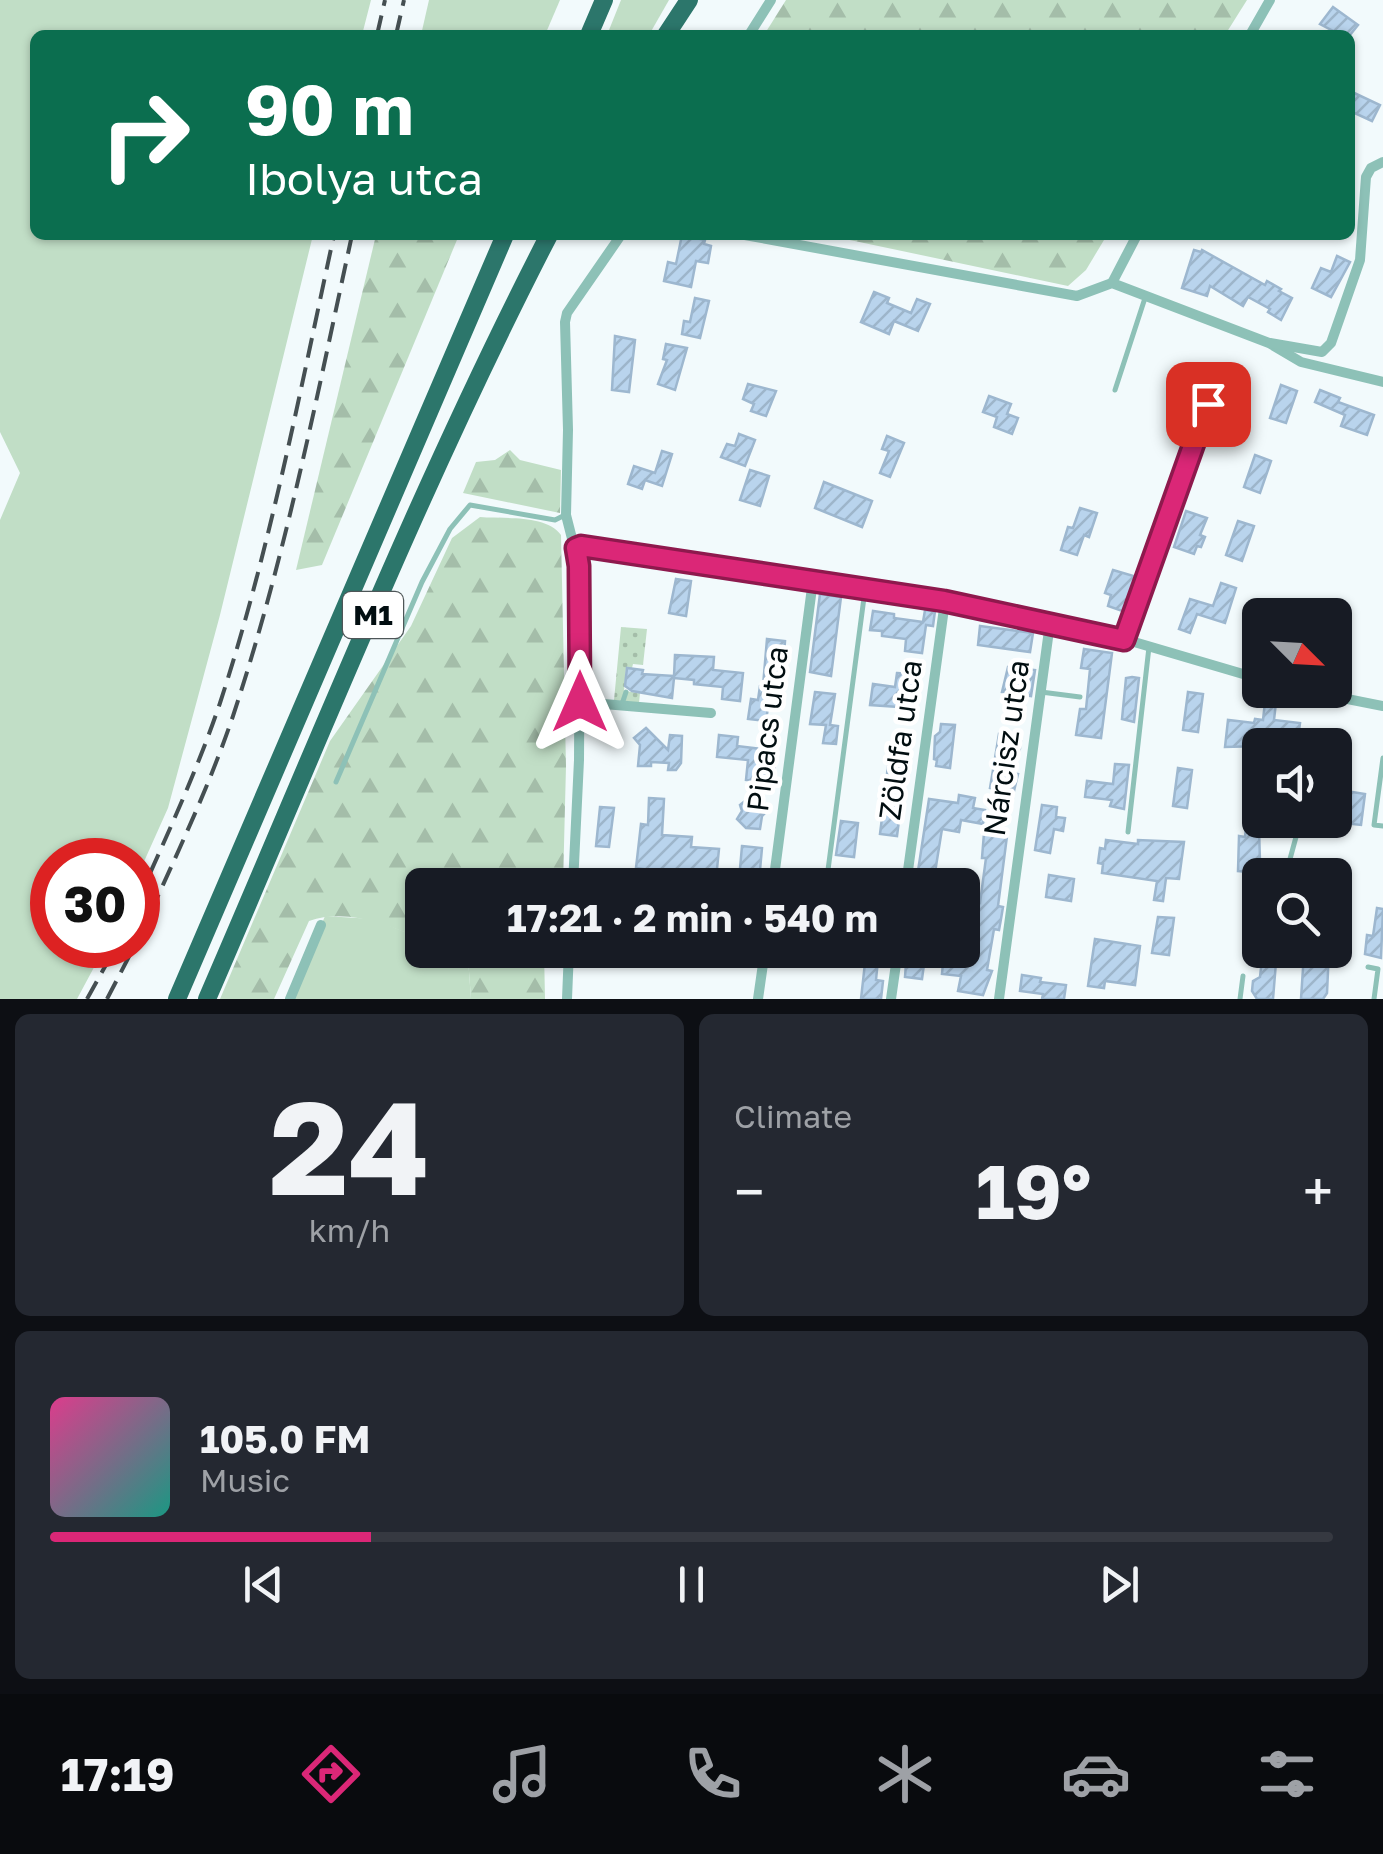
<!DOCTYPE html>
<html lang="en">
<head>
<meta charset="utf-8">
<style>
	:root { --surface:#171b24; --page:#242831; --text:#f1f3f6; --muted:#9ea1a6; --line:#363941; --accent:#db2777 }
	body { margin:0; font-family:"Golos Text",sans-serif; background:var(--page); color:var(--text); height:100vh; display:flex; flex-direction:column; font-size:38px; white-space:nowrap }
	* { box-sizing:border-box; margin:0 }
	p { font-size:32px; color:var(--muted) }
	.icon { flex:none; width:55px; height:55px; fill:none; stroke:currentColor; stroke-width:2; stroke-linecap:round; stroke-linejoin:round }
	.map { position:relative; height:999px; overflow:hidden }
	.drawer { display:flex; flex-direction:column; gap:15px; padding:15px; background:#0d0f14; flex:1 }
	.drawer>* { flex:none }
	.banner { position:absolute; left:30px; top:30px; width:1325px; height:210px; border-radius:15px; box-shadow:0 2px 8px #0004; background:#0b6e4f; color:#fff; overflow:hidden }
	.needle { width:65px; rotate:114deg }
	.controls { position:absolute; left:1242px; top:598px; display:grid; gap:20px }
	.controls a { display:grid; place-items:center; width:110px; height:110px; border-radius:15px; background:var(--surface); box-shadow:0 2px 8px #0004; font-size:50px }
	.speed { position:absolute; left:30px; top:838px; display:flex; gap:20px; font-size:50px; font-weight:700; text-align:center }
	.speed>* { display:grid; place-content:center; width:130px; height:130px; border-radius:50%; background:var(--surface); box-shadow:0 2px 8px #0004; line-height:1 }
	.speed .limit { border:15px solid #d22; background:#fff; color:#111 }
	.pin { position:absolute; display:grid; place-items:center; width:85px; height:85px; color:#fff; margin:-42px; border-radius:20px; box-shadow:0 5px 15px #0006 }
	.me { position:absolute; width:110px; margin:-55px; rotate:0deg; stroke-linejoin:round; filter:drop-shadow(0 0 8px #0008) }
	.turn { display:flex; align-items:center; gap:35px; height:210px; padding:0 50px; font-size:45px }
	.turn .icon { width:130px; height:130px; stroke-width:2.5 }
	.turn b { display:block; font-size:70px; line-height:85px }
	.big { font-size:75px; font-weight:700; line-height:1.1 }
	.drawer .card { flex:1; display:flex; flex-direction:column; justify-content:center; gap:15px; min-width:0; padding:0 35px; border-radius:15px; background:var(--page) }
	.drawer .dial { align-items:center; gap:0 }
	.dial b { font-size:130px; line-height:1 }
	.song { display:flex; align-items:center; gap:30px }
	.cover { width:120px; height:120px; border-radius:15px; background:linear-gradient(135deg,hsl(330 70% 55%),hsl(170 70% 35%)) }
	.played { height:10px; border-radius:5px; background:linear-gradient(90deg,var(--accent) 25%,var(--line) 25%) }
	.keys { display:flex; justify-content:space-around; direction:ltr }
	.heat { display:flex; justify-content:space-between; align-items:center; font-size:55px; direction:ltr }
	.drawer .tiles { flex:1; display:grid; gap:15px; grid-template-columns:1fr 1fr }
	.card:last-child { grid-column:span 2 }
	.trip { position:absolute; left:405px; top:868px; width:575px; height:100px; border-radius:15px; background:var(--surface); box-shadow:0 2px 8px #0004; font-weight:700; line-height:100px; text-align:center }
	.tab-bar { display:flex; height:160px; justify-content:space-around; align-items:center; background:#090b0e; color:var(--muted) }
	.tab-bar .icon { width:70px; height:70px }
	.tab-bar .on { color:var(--accent) }
	.tab-bar b { font-size:45px; color:var(--text) }
	.map>svg:first-child { display:block }
	.grass { fill:#c1dec6 }
	.forest { fill:url(#forest-firs) }
	.park { fill:url(#park-dots) }
	.building { fill:url(#building-hatch); stroke:#9db7cf; stroke-width:2.5 }
	.lines { fill:none; stroke-linecap:round; stroke-linejoin:round }
	.lane { stroke:#8dc1b7; stroke-width:5 }
	.street { stroke:#8dc1b7; stroke-width:10 }
	.highway { stroke:#2c766b; stroke-width:18 }
	.rail { stroke:#454f52; stroke-width:4; stroke-dasharray:20 10; stroke-linecap:butt }
	.route-casing { stroke:#8e194d; stroke-width:25 }
	.route { stroke:#db2777; stroke-width:18 }
	.labels { text-anchor:middle; stroke-width:9; stroke-linejoin:round; paint-order:stroke }
	.shield { fill:#fff; stroke:#4e5658; stroke-width:2.5 }
	.shield-label { font-size:28px; font-weight:bold; fill:#020e11 }
	.street-label { font-size:30px; fill:#020e11; stroke:#fff }
</style>
</head>
<body>
<div class="map">
<svg width="1383" height="999" viewBox="0 0 1383 999">
	<defs>
		<pattern id="forest-firs" width="22" height="20" patternUnits="userSpaceOnUse" patternTransform="scale(2.5)"><rect width="22" height="20" fill="#c1dec6"/><path d="M5 1l3.5 6h-7zM16 11l3.5 6h-7z" fill="#a4bda9"/></pattern>
		<pattern id="park-dots" width="8" height="8" patternUnits="userSpaceOnUse" patternTransform="scale(2.5)"><rect width="8" height="8" fill="#c1dec6"/><path d="M2 2h.1M6 6h.1" fill="none" stroke="#a4bda9" stroke-width="1.8" stroke-linecap="round"/></pattern>
		<pattern id="building-hatch" width="6" height="6" patternUnits="userSpaceOnUse" patternTransform="scale(2.5)"><rect width="6" height="6" fill="#b9d4ed"/><path d="M-1 1l2-2M0 6l6-6M5 7l2-2" fill="none" stroke="#9db5ca"/></pattern>
	</defs>
	<rect width="100%" height="100%" fill="#f2fafc"/>
	<!-- grass -->
	<g class="grass">
		<path d="M0 0H371L362 35H35V235H313L220 615 168 808 138 875V860H52V945H106L77 999H0V520L20 473 0 432Z"/>
		<path d="M429 0H560L545 35H421Z"/>
		<path d="M621 0H669L649 35H607Z"/>
		<path d="M325 916 373 919 422 939V950H449L468 958 471 999H291Z"/>
	</g>
	<!-- forest -->
	<g class="forest">
		<path d="M786 0H1247L1225 35H764Z"/>
		<path d="M376 235H459L322 565 296 570Z"/>
		<path d="M826 235H1107L1086 270 1068 286Z"/>
		<path d="M510 450 520 460 561 470 560 513 463 493 476 462 495 460Z"/>
		<path d="M480 517C504 519 546 514 561 535L566 766 563 885H422V939C386 925 348 908 309 921L274 999H220L330 741 411 626 452 538Z"/>
		<path d="M449 950H544L545 999H471L468 958Z"/>
	</g>
	<!-- park -->
	<path class="park" d="M621 627 647 629 643 665 633 664 632 668H626L624 691 640 693 639 703 614 700Z"/>
	<!-- building -->
	<g class="building">
		<path d="M1333 7 1358 25 1350 35H1341L1320 24Z"/>
		<path d="M1350 91 1380 105 1372 121 1350 111Z"/>
		<path d="M682 235 705 240 704 244 711 246 708 263 696 261 691 287 664 281 668 262 676 264Z"/>
		<path d="M1194 250 1201 252 1202 250 1265 285 1267 281 1281 289 1279 291 1292 298 1281 320 1268 312 1270 309 1248 297 1243 306 1210 286 1207 296 1182 288Z"/>
		<path d="M1337 256 1350 262 1331 297 1312 288 1321 268 1331 272Z"/>
		<path d="M874 292 889 298 887 303 911 313 917 299 930 304 918 331 894 321 889 334 861 322Z"/>
		<path d="M695 298 709 301 700 338 682 334 684 321 690 322Z"/>
		<path d="M615 336 635 340 629 392 612 390Z"/>
		<path d="M666 344 687 348 675 390 658 384 667 360 663 359Z"/>
		<path d="M748 384 776 391 766 416 751 411 754 404 743 399Z"/>
		<path d="M1281 385 1297 391 1286 423 1270 418Z"/>
		<path d="M1320 390 1340 398 1338 402 1374 415 1367 435 1341 426 1345 415 1315 402Z"/>
		<path d="M989 396 1011 404 1007 414 1018 418 1012 434 994 427 997 417 983 412Z"/>
		<path d="M739 434 755 440 745 466 721 457 727 444 735 446Z"/>
		<path d="M887 436 904 443 890 477 880 473 889 451 882 449Z"/>
		<path d="M662 451 672 454 662 486 645 480 642 489 628 484 634 466 655 473Z"/>
		<path d="M1255 455 1271 461 1260 493 1244 487Z"/>
		<path d="M750 470 769 476 760 506 740 500Z"/>
		<path d="M824 482 872 501 862 527 815 508Z"/>
		<path d="M1080 508 1097 513 1089 537 1084 535 1077 555 1061 550 1068 527 1073 528Z"/>
		<path d="M1186 511 1207 518 1200 535 1205 537 1201 547 1197 546 1194 554 1174 547Z"/>
		<path d="M1238 521 1254 526 1242 561 1226 555Z"/>
		<path d="M1113 570 1137 577 1125 612 1108 606 1111 595 1105 593Z"/>
		<path d="M676 579 691 581 686 616 669 613Z"/>
		<path d="M1221 583 1236 588 1225 623 1197 614 1190 633 1179 629 1190 599 1213 606Z"/>
		<path d="M820 594 841 597 831 676 810 672Z"/>
		<path d="M925 610 935 611 933 626 926 625 922 653 905 651 906 639 882 636V631L870 630 873 611 894 614V618L923 622Z"/>
		<path d="M980 626 1033 633 1030 652 978 645Z"/>
		<path d="M767 639 785 641 781 695 770 693 766 721 748 719 751 699 758 700 760 686H763Z"/>
		<path d="M1084 649 1112 653 1101 738 1076 735 1080 709H1086L1090 669 1081 668Z"/>
		<path d="M675 655 714 657 713 670 743 673 740 701 722 699 723 687 694 684V680L674 678 672 698 632 691 625 686 627 668 643 670 642 674 674 676Z"/>
		<path d="M1008 667 1035 670 1031 696 1002 692Z"/>
		<path d="M897 673 910 674 916 683 913 708 870 705 873 684 895 687Z"/>
		<path d="M1132 677 1139 678 1134 722 1122 719 1126 678Z"/>
		<path d="M815 692 835 694 830 725 838 726 836 744 823 743 826 725 810 724Z"/>
		<path d="M1188 692 1203 694 1198 732 1183 730Z"/>
		<path d="M1266 693 1277 694 1274 720 1300 723 1297 745 1225 747 1228 720 1254 723 1255 719 1263 720Z"/>
		<path d="M941 724 955 725 950 768 936 766 937 760 934 759 935 736 940 732Z"/>
		<path d="M646 728 668 750 670 735 682 736 681 763 676 770H668L669 763 651 762V766H638L640 745 634 738Z"/>
		<path d="M999 734 1014 736V740L1021 741 1019 755 1012 754 1009 773 1018 774 1009 812 996 810 1000 790 990 788Z"/>
		<path d="M719 735 738 737 737 746 769 750 768 754 776 755 774 772 766 771 764 782 746 780 748 760 717 757Z"/>
		<path d="M891 743 907 744 901 782 890 781 891 774H887Z"/>
		<path d="M1115 764 1129 765 1124 809 1110 806 1112 800 1085 797 1087 781 1113 784Z"/>
		<path d="M1178 768 1192 770 1187 808 1173 806Z"/>
		<path d="M1346 791 1365 794 1361 825 1342 823Z"/>
		<path d="M959 795 975 798 973 808 985 810 983 824 961 820 959 832 942 829 933 885 916 884 929 799 958 803Z"/>
		<path d="M750 797 757 801 761 799 769 809 762 816 760 829 746 828 737 819 742 811 740 805Z"/>
		<path d="M649 798 664 799 662 835 692 837 691 847 719 849 716 879 636 868 641 824 648 825Z"/>
		<path d="M884 802 901 805 897 836 880 834Z"/>
		<path d="M1042 805 1057 807 1056 817 1065 818 1063 831 1054 829 1050 853 1035 850Z"/>
		<path d="M600 807 614 808 609 847 596 846Z"/>
		<path d="M841 821 858 823 854 857 836 855Z"/>
		<path d="M1246 827 1259 828 1260 862 1289 865 1288 875 1238 871 1239 836 1245 837Z"/>
		<path d="M984 833 1007 836 998 906 1003 907 1001 919 999 930 994 929 987 970 992 971 983 995 958 991 961 976 942 974 943 963 964 966 971 902 980 903 986 858H982Z"/>
		<path d="M1106 840 1138 844V840L1184 842 1179 879 1166 878 1163 901 1154 900 1157 881 1102 873 1103 864 1098 863 1100 848 1105 849Z"/>
		<path d="M742 846 762 848 759 881 739 880Z"/>
		<path d="M1049 875 1074 879 1071 901 1046 897Z"/>
		<path d="M1377 908 1383 909 1381 958 1365 954 1367 935 1373 936Z"/>
		<path d="M1158 917 1174 918 1169 955 1152 953Z"/>
		<path d="M1095 939 1140 946 1135 985 1105 981 1104 988 1088 986Z"/>
		<path d="M862 950H879L876 980 883 981 881 999H861L865 963 860 962Z"/>
		<path d="M907 950H926L922 979 905 977Z"/>
		<path d="M1263 950H1277L1273 999H1257L1252 991 1253 981 1260 977Z"/>
		<path d="M1307 950H1329L1327 993 1323 999H1301L1304 953Z"/>
		<path d="M1022 975 1041 978 1040 982 1066 985 1064 999H1042L1043 994 1020 991Z"/>
	</g>
	<g class="lines">
		<!-- lane -->
		<g class="lane">
			<path d="M1115 390 1145 298"/>
			<path d="M1041 692 1080 697"/>
			<path d="M622 704 626 692"/>
			<path d="M1383 758 1374 825 1383 826"/>
			<path d="M336 782 422 582 450 529 470 505 555 520 563 516"/>
			<path d="M1128 832 1149 647"/>
			<path d="M1290 859 1296 837"/>
			<path d="M826 885 865 590"/>
			<path d="M1368 967 1378 969 1374 999"/>
			<path d="M1240 999 1243 976"/>
		</g>
		<!-- street -->
		<g class="street">
			<path d="M749 35 771 0"/>
			<path d="M1250 35 1270 0"/>
			<path d="M745 235 1077 296 1112 283 1269 343 1301 362 1383 382"/>
			<path d="M1112 283 1137 235"/>
			<path d="M1270 343 1322 352 1331 343 1360 260 1366 177 1371 168 1383 162"/>
			<path d="M575 548 581 546 945 601 1124 639 1260 679"/>
			<path d="M1124 639 1209 404"/>
			<path d="M1302 690 1383 706"/>
			<path d="M580 702 711 713"/>
			<path d="M573 876 644 885"/>
			<path d="M573 885 579 760 580 593 579 566 566 515 568 430 565 322 567 313 621 235"/>
			<path d="M773 885 813 580"/>
			<path d="M906 885 945 601"/>
			<path d="M290 999 321 925"/>
			<path d="M567 999 569 950"/>
			<path d="M758 999 765 950"/>
			<path d="M891 999 898 950"/>
			<path d="M999 999 1050 623"/>
		</g>
		<!-- highway -->
		<g class="highway">
			<path d="M589 35 604 0"/>
			<path d="M666 35 689 0"/>
			<path d="M177 999 505 235"/>
			<path d="M207 999C318 743 421 483 549 235"/>
		</g>
		<!-- rail -->
		<g class="rail">
			<path d="M377 35 385 0"/>
			<path d="M396 35 404 0"/>
			<path d="M138 900C167 835 197 771 220 703 270 550 300 391 334 235"/>
			<path d="M138 940C171 866 207 793 233 716 285 559 317 396 352 235"/>
			<path d="M87 999 117 945"/>
			<path d="M107 999 135 945"/>
		</g>
	</g>
	<g class="lines">
		<!-- route casing -->
		<g class="route-casing">
			<path id="route" d="M580 702 579 566 576 548 581 546 944 601 1124 640 1208 404"/>
		</g>
		<!-- route -->
		<use href="#route" class="route"/>
	</g>
	<g class="labels">
		<!-- shield labels -->
		<rect class="shield" x="343" y="592" width="60" height="46" rx="8"/>
		<g class="shield-label">
			<text x="373" y="625">M1</text>
		</g>
		<!-- street labels -->
		<g class="street-label">
			<text transform="translate(768 729) rotate(-83)" y="10">Pipacs utca</text>
			<text transform="translate(901 740) rotate(-82)" y="10">Zöldfa utca</text>
			<text transform="translate(1007 748) rotate(-82)" y="10">Nárcisz utca</text>
		</g>
	</g>
</svg>
<div class="controls">
<a><svg class="needle" viewBox="-14 -14 28 28"><path d="M0-13l5 13h-10z" fill="#e53935"/><path d="M0 13l5-13h-10z" fill="#9ea1a6"/></svg></a>
<a><svg class="icon" aria-label="sound" viewBox="0 0 24 24"><path d="M4 9h4l5-4v14l-5-4H4zM17 9q2 3 0 6"/></svg></a>
<a><svg class="icon" aria-label="search" viewBox="0 0 24 24"><circle cx="10" cy="10" r="6"/><path d="M15 15l6 6"/></svg></a>
</div>
<div class="speed"><div class="limit">30</div></div>
<div class="pin" style="left:1208px;top:404px;background:#d93025"><svg class="icon" aria-label="arrive" viewBox="0 0 24 24"><path d="M6 21V4h12l-3 4 3 4H6"/></svg></div>
<svg class="me" style="left:580px;top:702px" viewBox="-20 -20 40 40"><path d="M0-17L14 15 0 8-14 15z" fill="#db2777" stroke="#fff" stroke-width="4"/></svg>
<div class="trip">17:21 · 2 min · 540 m</div>
<div class="banner">
<div class="turn"><svg class="icon" aria-label="right" viewBox="0 0 24 24"><path d="M7 20v-9h11M14 6l5 5-5 5"/></svg><div><b>90 m</b>Ibolya utca</div></div>
</div>
</div>
<section class="drawer">
<div class="tiles">
<div class="card dial"><b>24</b><p>km/h</p></div>
<div class="card"><p>Climate</p>
<div class="heat"><a>−</a><b class="big">19°</b><a>+</a></div>
</div>
<div class="card">
<div class="song"><i class="cover"></i><div><b>105.0 FM</b><p>Music</p></div></div>
<div class="played"></div>
<div class="keys"><svg class="icon" aria-label="previous" viewBox="0 0 24 24"><path d="M18 5L8 12l10 7zM5 5v14"/></svg><svg class="icon" aria-label="pause" viewBox="0 0 24 24"><path d="M8 5v14M16 5v14"/></svg><svg class="icon" aria-label="next" viewBox="0 0 24 24"><path d="M6 5l10 7-10 7zM19 5v14"/></svg></div>
</div>
</div>
</section>
<nav class="tab-bar">
<b>17:19</b>
<svg class="icon on" aria-label="directions" viewBox="0 0 24 24"><path d="M12 3l9 9-9 9-9-9zM9 14v-3h6M13 9l2 2-2 2"/></svg>
<svg class="icon" aria-label="music" viewBox="0 0 24 24"><path d="M9 18V5l10-2v13"/><circle cx="6" cy="18" r="3"/><circle cx="16" cy="16" r="3"/></svg>
<svg class="icon" aria-label="phone" viewBox="0 0 24 24"><path d="M5 4h4l2 5-3 2q2 4 5 5l2-3 5 2v4C11 20 4 13 5 4z"/></svg>
<svg class="icon" aria-label="climate" viewBox="0 0 24 24"><path d="M12 3v18M4 7l16 10M4 17L20 7"/></svg>
<svg class="icon" aria-label="car" viewBox="0 0 24 24"><path d="M5 17H2v-5l4-1 3-4h7l3 4 3 1v5h-3M9 17h6M6 11h13"/><circle cx="7" cy="17" r="2"/><circle cx="17" cy="17" r="2"/></svg>
<svg class="icon" aria-label="filters" viewBox="0 0 24 24"><path d="M4 7h16M4 17h16"/><circle cx="9" cy="7" r="2"/><circle cx="15" cy="17" r="2"/></svg>
</nav>
</body>
</html>
